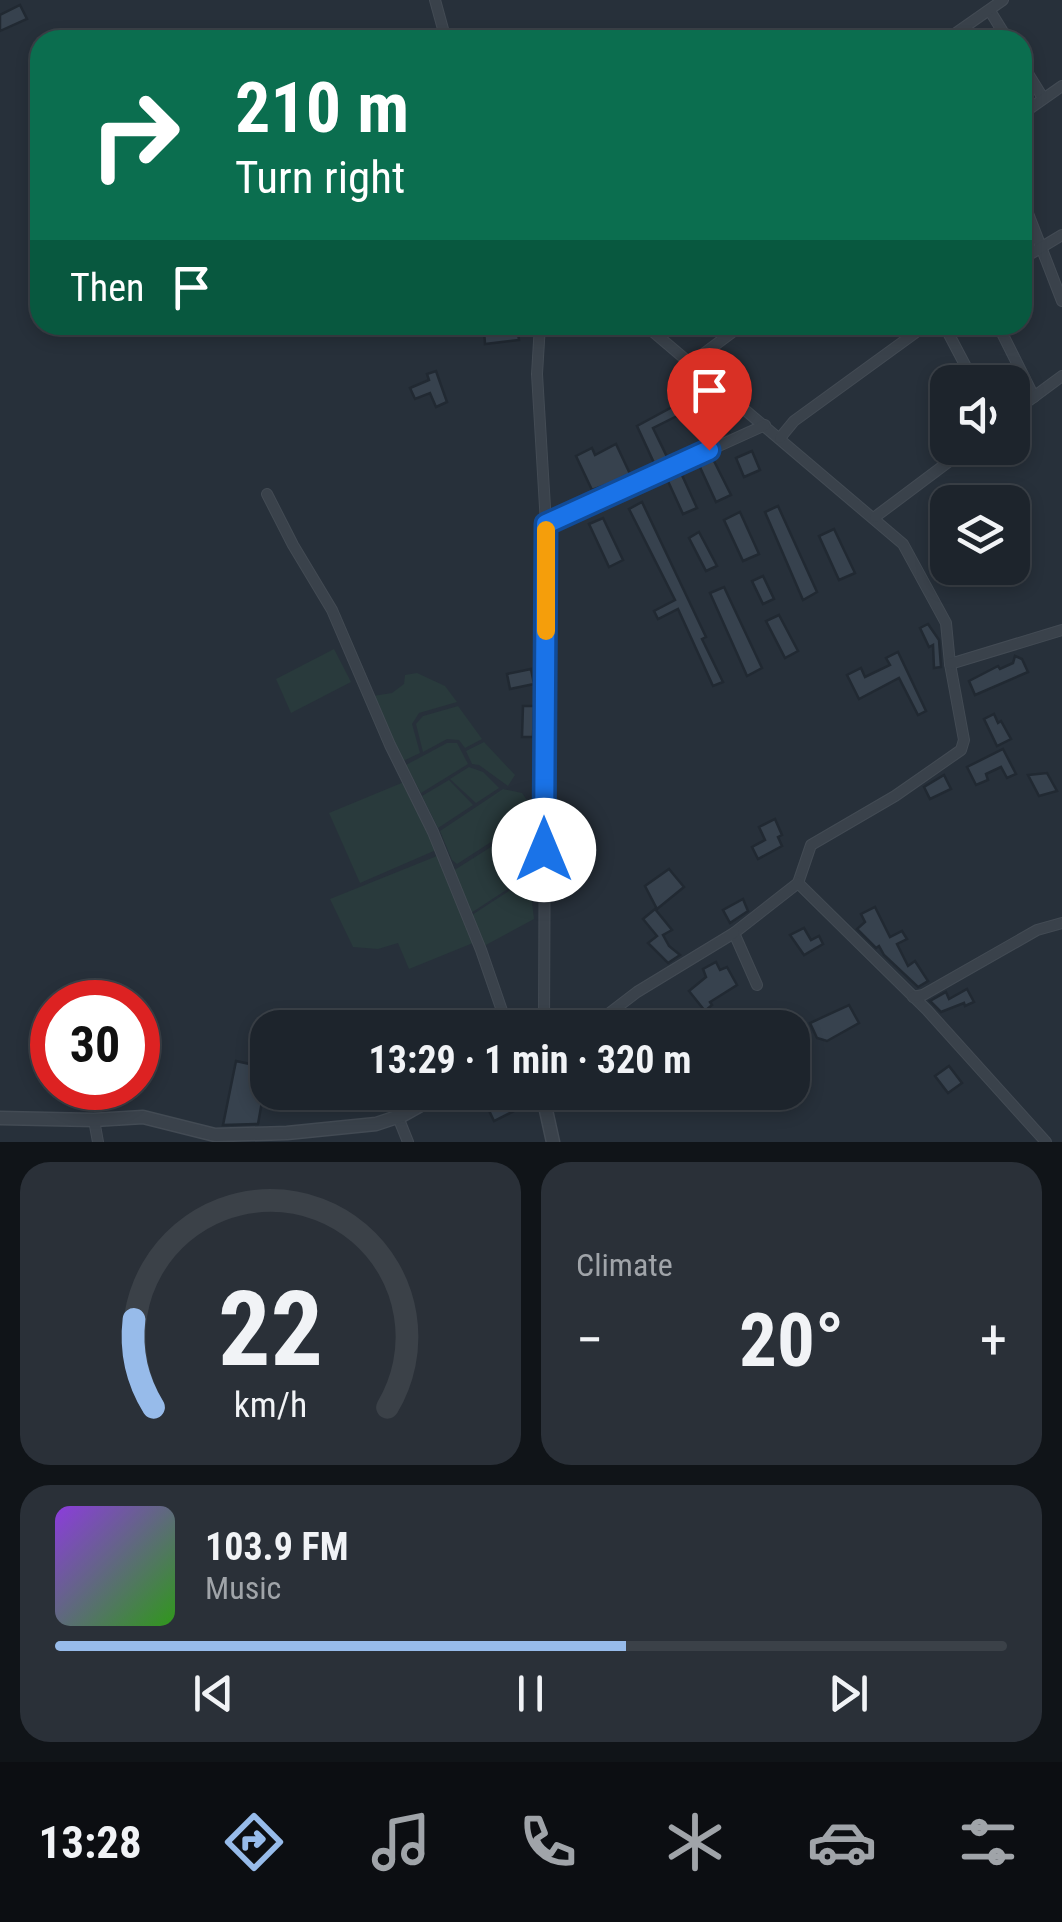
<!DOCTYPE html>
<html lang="en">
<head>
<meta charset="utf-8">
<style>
	:root { --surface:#1d242c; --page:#2a3038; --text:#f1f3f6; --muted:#a0a4a9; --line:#3b4148; --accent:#97bbea }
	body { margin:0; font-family:"Roboto Condensed",sans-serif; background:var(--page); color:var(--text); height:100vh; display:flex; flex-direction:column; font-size:38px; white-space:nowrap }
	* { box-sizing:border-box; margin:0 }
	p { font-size:32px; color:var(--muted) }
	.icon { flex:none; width:55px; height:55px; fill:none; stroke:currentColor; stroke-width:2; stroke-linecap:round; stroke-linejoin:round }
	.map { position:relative; height:1142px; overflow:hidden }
	.drawer { display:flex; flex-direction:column; gap:20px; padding:20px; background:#101418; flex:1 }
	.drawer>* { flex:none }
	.top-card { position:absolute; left:30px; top:30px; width:1002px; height:305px; border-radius:30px; box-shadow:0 5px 15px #0003,0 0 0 2px var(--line); background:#0b6e4f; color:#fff; overflow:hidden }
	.fabs { position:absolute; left:930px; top:365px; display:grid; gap:20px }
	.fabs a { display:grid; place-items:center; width:100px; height:100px; border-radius:20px; background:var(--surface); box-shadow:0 5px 15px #0003,0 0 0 2px var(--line); font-size:50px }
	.speed { position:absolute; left:30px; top:980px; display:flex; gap:20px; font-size:50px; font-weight:700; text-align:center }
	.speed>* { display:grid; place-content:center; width:130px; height:130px; border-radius:50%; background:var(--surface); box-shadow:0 5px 15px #0003,0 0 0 2px var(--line); line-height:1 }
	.speed .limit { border:15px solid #d22; background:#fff; color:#111 }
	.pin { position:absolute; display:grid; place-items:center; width:85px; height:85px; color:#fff; margin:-102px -42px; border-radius:50% 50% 50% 0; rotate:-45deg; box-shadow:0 0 10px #0007 }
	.pin .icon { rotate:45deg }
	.me { position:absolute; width:110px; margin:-55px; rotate:0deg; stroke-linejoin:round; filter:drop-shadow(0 0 8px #0008) }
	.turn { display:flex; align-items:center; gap:35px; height:210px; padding:0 40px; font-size:45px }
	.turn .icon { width:130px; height:130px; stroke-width:2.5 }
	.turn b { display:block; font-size:70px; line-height:85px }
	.then { display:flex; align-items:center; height:95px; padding:0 40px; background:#0003; gap:20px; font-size:38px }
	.big { font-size:75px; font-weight:700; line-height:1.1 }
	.drawer .widget { flex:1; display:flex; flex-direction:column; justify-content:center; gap:15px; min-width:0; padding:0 35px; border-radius:30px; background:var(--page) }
	.drawer .dial { align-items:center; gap:0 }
	.dial svg { height:260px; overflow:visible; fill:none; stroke:var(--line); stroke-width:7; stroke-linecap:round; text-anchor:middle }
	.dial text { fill:var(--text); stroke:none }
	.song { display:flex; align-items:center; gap:30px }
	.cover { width:120px; height:120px; border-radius:15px; background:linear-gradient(135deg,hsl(270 70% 55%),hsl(110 70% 35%)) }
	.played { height:10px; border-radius:5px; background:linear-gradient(90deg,var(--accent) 60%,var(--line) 60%) }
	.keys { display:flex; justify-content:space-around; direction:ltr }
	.heat { display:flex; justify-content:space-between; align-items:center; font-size:55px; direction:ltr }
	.drawer .tiles { flex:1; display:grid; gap:20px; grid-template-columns:1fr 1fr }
	.widget:last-child { grid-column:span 2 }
	.trip { position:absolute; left:250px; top:1010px; width:560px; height:100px; border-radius:30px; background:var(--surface); box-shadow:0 5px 15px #0003,0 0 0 2px var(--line); font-weight:700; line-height:100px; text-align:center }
	.dock { display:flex; height:160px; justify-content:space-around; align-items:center; background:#0c0e12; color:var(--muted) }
	.dock .icon { width:70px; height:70px }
	.dock .on { color:var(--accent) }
	.dock b { font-size:45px; color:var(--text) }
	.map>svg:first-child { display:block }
	.green { fill:#293a3c }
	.building { fill:#37424e; stroke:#212932; stroke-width:2.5 }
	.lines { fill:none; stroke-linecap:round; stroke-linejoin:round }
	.minor-casing { stroke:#434b54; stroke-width:12 }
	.tertiary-casing { stroke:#434b54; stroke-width:15 }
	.minor { stroke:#3a424b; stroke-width:10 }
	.tertiary { stroke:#3a424b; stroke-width:12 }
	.route-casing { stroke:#114b97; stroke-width:25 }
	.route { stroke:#1a73e8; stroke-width:18 }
	.slow { stroke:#f59e0b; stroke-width:18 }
</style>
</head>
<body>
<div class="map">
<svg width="1062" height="1142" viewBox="0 0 1062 1142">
	<rect width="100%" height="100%" fill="#27303a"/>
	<!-- green -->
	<g class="green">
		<path d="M334 649 351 682 291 713 276 679Z"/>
		<path d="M417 673 445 686 457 702 419 713 412 724 420 753 403 761 373 696 392 693 404 684 405 675Z"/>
		<path d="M458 706 482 739 465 748 459 740 447 739 423 752 416 724 423 716Z"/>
		<path d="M484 742 515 775 508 786 479 765 472 764 466 751Z"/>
		<path d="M447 743H457L468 764 421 793 406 765Z"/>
		<path d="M469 767 483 772 499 788 476 803 450 779Z"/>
		<path d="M449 780 473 805 438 828 422 796Z"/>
		<path d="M404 782 436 850 360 883 329 813Z"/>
		<path d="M503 789 522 793 536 813 457 864 452 860 440 831Z"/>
		<path d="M502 840 523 879 471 913 453 871Z"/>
		<path d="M437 856 473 943 409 969 398 943 378 949 353 947 330 899Z"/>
		<path d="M524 881 531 894 534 919 484 946 472 915Z"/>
	</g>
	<!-- building -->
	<g class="building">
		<path d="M20 5 27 19 0 31V15Z"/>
		<path d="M517 326 519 340 485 344 484 330Z"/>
		<path d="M436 371 447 402 436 407 430 393 415 399 410 388 429 380 427 374Z"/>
		<path d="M709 392 729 432 714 438 695 399Z"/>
		<path d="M676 405 681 414 653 428 668 459 655 465 637 426Z"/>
		<path d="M616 444 631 476 592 490 576 456 592 448 595 455Z"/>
		<path d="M752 451 760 470 744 477 736 458Z"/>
		<path d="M713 459 731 495 716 502 699 465Z"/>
		<path d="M681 473 697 508 683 514 667 479Z"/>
		<path d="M642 502 706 637 702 639 723 682 713 686 678 609 658 619 654 611 675 600 629 509Z"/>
		<path d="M778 506 817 592 803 600 765 512Z"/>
		<path d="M740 512 759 554 743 561 724 520Z"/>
		<path d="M603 518 623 560 609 567 589 524Z"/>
		<path d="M834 529 855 573 839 580 819 536Z"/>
		<path d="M699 532 717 566 706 571 689 538Z"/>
		<path d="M763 576 774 599 763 604 752 581Z"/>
		<path d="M724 587 762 668 747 676 710 593Z"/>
		<path d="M779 615 798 651 785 658 766 621Z"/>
		<path d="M928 624 939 640 941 667 934 668 933 645 929 647 920 628Z"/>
		<path d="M898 652 926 711 918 715 899 678 859 699 847 675 861 668 865 677 890 665 886 658Z"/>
		<path d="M1015 656 1022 659 1028 672 975 695 969 681 998 666 1000 669 1013 663Z"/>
		<path d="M531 669 534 684 510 689 507 674Z"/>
		<path d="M523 706H534L533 737H522Z"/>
		<path d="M994 714 998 723 1001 721 1011 739 997 746 984 719Z"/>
		<path d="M1003 749 1016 774 1007 778 1001 767 986 774 988 780 976 785 967 767Z"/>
		<path d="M1047 773 1057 791 1039 796 1028 775Z"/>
		<path d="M944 775 951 789 930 799 924 787Z"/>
		<path d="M775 819 782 835 778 837 782 846 758 859 752 847 765 840 759 827Z"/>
		<path d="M669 869 684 887 657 909 645 886Z"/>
		<path d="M743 899 748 911 730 923 723 910Z"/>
		<path d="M875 907 890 937 902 931 907 939 897 944 908 966 915 961 928 981 918 987 884 955 879 946 876 948 857 929 865 922 861 914Z"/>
		<path d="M655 909 672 930 663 935 669 946 680 955 668 963 648 943 657 936 643 919Z"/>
		<path d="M804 928 811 940 819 936 823 944 804 955 790 935Z"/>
		<path d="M716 962 720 970 727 967 737 985 710 1002 712 1005 705 1011 689 991 706 977 703 969Z"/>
		<path d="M967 989 974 1002 965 1006 964 1003 941 1012 930 1001 946 992 949 999Z"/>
		<path d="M849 1005 859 1023 827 1041 817 1038 810 1023Z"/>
		<path d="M236 1061 268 1068 258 1124 223 1125Z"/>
		<path d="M949 1066 962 1083 948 1093 935 1076Z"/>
		<path d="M499 1092H512L520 1108 494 1121 484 1100Z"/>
	</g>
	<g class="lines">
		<!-- minor casing -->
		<g class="minor-casing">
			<g id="minor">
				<path d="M435 0 446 40"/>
				<path d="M990 11 1008 40"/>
				<path d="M946 40 1003 0"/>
				<path d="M1022 64 1043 98"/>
				<path d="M1022 114 1062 86"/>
				<path d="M1022 198 1062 301"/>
				<path d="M1022 259 1062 235"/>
				<path d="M540 325 537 374 546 524 544 1028"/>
				<path d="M645 325 903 544 946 623 950 664 964 740 961 750 895 796 811 845 798 883"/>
				<path d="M944 325 974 382"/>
				<path d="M998 325 1034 397"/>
				<path d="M691 363 742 325"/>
				<path d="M1012 413 1062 376"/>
				<path d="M780 438 794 421 926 325"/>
				<path d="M267 494 293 545 332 610 390 745 433 832 481 950 508 1028"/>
				<path d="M875 517 967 448"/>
				<path d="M546 524 765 425"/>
				<path d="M950 664 1062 630"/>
				<path d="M757 985 734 933 798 883 927 1010 1046 1142"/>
				<path d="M913 997 923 995 1037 930 1062 923"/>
				<path d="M590 1028 637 992 734 933"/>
				<path d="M398 1117 408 1142"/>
				<path d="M94 1120 98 1142"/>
			</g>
		</g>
		<!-- tertiary casing -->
		<g class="tertiary-casing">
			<g id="tertiary">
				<path d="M542 1092 553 1142"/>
				<path d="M0 1118 94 1120 143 1117 215 1135 287 1133 376 1124 403 1115 444 1092"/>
			</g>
		</g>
		<!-- minor -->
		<use href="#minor" class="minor"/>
		<!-- tertiary -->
		<use href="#tertiary" class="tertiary"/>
	</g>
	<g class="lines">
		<!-- route casing -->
		<g class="route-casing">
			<path id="route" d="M544 850 546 524 709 450"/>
		</g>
		<!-- route -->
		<use href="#route" class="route"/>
		<!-- slow -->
		<path class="slow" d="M546 631V530"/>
	</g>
</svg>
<div class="fabs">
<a><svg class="icon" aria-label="sound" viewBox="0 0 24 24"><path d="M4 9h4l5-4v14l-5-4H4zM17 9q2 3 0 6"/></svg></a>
<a><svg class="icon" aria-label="layers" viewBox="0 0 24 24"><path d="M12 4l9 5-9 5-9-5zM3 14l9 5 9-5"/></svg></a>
</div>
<div class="speed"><div class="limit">30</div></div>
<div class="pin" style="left:709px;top:450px;background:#d93025"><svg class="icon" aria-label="arrive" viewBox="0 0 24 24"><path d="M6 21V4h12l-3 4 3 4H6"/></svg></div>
<svg class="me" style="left:544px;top:850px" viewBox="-20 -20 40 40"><circle r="19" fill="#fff"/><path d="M0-13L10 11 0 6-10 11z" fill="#1a73e8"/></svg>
<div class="trip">13:29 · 1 min · 320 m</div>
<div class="top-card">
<div class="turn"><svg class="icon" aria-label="right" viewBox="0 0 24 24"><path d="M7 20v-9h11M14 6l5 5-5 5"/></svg><div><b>210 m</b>Turn right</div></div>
<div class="then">Then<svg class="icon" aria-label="arrive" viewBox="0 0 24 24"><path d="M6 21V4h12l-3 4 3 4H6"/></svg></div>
</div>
</div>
<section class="drawer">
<div class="tiles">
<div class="widget dial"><svg viewBox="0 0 100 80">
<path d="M14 69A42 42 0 1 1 86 69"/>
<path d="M14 69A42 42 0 0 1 8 42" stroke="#97bbea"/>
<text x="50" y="56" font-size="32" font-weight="700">22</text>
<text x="50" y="72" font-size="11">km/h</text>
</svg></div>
<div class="widget"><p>Climate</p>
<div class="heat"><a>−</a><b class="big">20°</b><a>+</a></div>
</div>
<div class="widget">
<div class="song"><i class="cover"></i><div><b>103.9 FM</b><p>Music</p></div></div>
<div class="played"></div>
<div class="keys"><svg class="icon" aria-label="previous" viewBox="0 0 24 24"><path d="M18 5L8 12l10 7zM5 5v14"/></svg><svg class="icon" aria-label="pause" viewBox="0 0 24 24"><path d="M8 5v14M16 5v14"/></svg><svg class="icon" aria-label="next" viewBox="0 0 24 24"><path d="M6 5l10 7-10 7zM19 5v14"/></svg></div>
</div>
</div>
</section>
<nav class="dock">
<b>13:28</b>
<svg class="icon on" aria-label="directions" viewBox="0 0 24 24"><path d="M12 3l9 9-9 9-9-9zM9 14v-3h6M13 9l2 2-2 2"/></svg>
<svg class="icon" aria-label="music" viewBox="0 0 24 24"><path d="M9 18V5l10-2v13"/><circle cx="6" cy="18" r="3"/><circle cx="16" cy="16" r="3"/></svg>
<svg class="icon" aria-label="phone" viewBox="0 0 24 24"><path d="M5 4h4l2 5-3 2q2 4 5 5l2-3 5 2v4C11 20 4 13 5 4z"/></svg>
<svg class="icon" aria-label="climate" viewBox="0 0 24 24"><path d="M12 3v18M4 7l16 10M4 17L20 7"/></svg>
<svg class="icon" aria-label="car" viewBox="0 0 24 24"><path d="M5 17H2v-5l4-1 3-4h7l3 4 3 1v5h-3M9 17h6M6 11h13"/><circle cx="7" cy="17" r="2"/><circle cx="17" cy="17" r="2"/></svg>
<svg class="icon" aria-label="filters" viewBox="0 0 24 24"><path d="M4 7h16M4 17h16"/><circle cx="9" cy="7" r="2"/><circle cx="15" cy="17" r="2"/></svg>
</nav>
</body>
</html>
